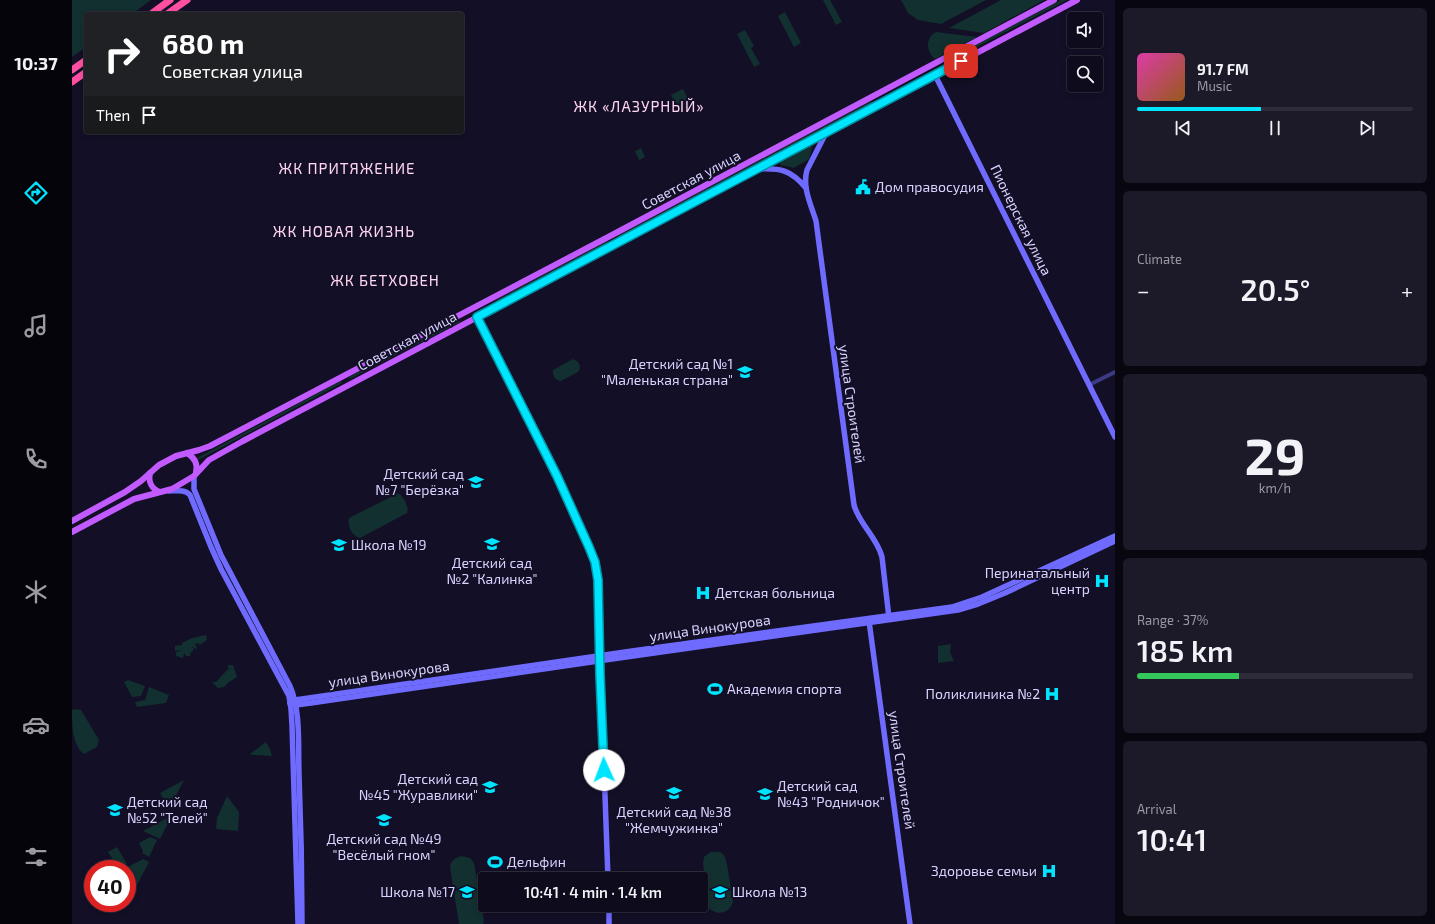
<!DOCTYPE html>
<html lang="en">
<head>
<meta charset="utf-8">
<style>
	:root { --surface:#0e0b1c; --page:#1c1929; --text:#f1f3f6; --muted:#9b9ba3; --line:#2e2b3b; --accent:#00e5ff }
	body { margin:0; font-family:"Exo 2",sans-serif; background:var(--page); color:var(--text); height:100vh; display:flex; flex-direction:column; font-size:15px; white-space:nowrap }
	* { box-sizing:border-box; margin:0 }
	p { font-size:13px; color:var(--muted) }
	.icon { flex:none; width:22px; height:22px; fill:none; stroke:currentColor; stroke-width:2; stroke-linecap:round; stroke-linejoin:round }
	.map { position:relative; flex:1; overflow:hidden }
	.drawer { display:flex; flex-direction:column; gap:8px; padding:8px; background:#08060f; width:320px }
	.drawer>* { flex:none }
	.top-card { position:absolute; left:12px; top:12px; width:380px; height:122px; border-radius:4px; box-shadow:0 2px 6px #0003,0 0 0 1px var(--line); background:#202124; color:#fff; overflow:hidden }
	.tools { position:absolute; left:995px; top:12px; display:grid; gap:8px }
	.tools a { display:grid; place-items:center; width:36px; height:36px; border-radius:4px; background:var(--surface); box-shadow:0 2px 6px #0003,0 0 0 1px var(--line); font-size:20px }
	.speed { position:absolute; left:12px; top:860px; display:flex; gap:8px; font-size:20px; font-weight:700; text-align:center }
	.speed>* { display:grid; place-content:center; width:52px; height:52px; border-radius:50%; background:var(--surface); box-shadow:0 2px 6px #0003,0 0 0 1px var(--line); line-height:1 }
	.speed .limit { border:6px solid #d22; background:#fff; color:#111 }
	.pin { position:absolute; display:grid; place-items:center; width:34px; height:34px; color:#fff; margin:-17px; border-radius:8px; box-shadow:0 2px 6px #0006 }
	.me { position:absolute; width:44px; margin:-22px; rotate:358deg; stroke-linejoin:round; filter:drop-shadow(0 0 3px #0008) }
	.turn { display:flex; align-items:center; gap:14px; height:84px; padding:0 12px; font-size:18px }
	.turn .icon { width:52px; height:52px; stroke-width:2.5 }
	.turn b { display:block; font-size:28px; line-height:34px }
	.then { display:flex; align-items:center; height:38px; padding:0 12px; background:#0003; gap:8px; font-size:15px }
	.big { font-size:30px; font-weight:600; line-height:1.1 }
	.drawer .card { flex:1; display:flex; flex-direction:column; justify-content:center; gap:6px; min-width:0; padding:0 14px; border-radius:6px; background:var(--page) }
	.drawer .dial { align-items:center; gap:0 }
	.dial b { font-size:52px; line-height:1 }
	.song { display:flex; align-items:center; gap:12px }
	.cover { width:48px; height:48px; border-radius:6px; background:linear-gradient(135deg,hsl(320 70% 55%),hsl(30 70% 35%)) }
	.played { height:4px; border-radius:2px; background:linear-gradient(90deg,var(--accent) 45%,var(--line) 45%) }
	.keys { display:flex; justify-content:space-around; direction:ltr }
	.heat { display:flex; justify-content:space-between; align-items:center; font-size:22px; direction:ltr }
	.charge { height:6px; border-radius:3px; background:linear-gradient(90deg,#34c759 37%,var(--line) 0) }
	.trip { position:absolute; left:406px; top:872px; width:230px; height:40px; border-radius:4px; background:var(--surface); box-shadow:0 2px 6px #0003,0 0 0 1px var(--line); font-weight:600; line-height:40px; text-align:center }
	main { display:flex; flex:1; min-height:0 }
	.tab-bar { display:flex; flex-direction:column; width:72px; justify-content:space-around; align-items:center; background:#06040b; color:var(--muted) }
	.tab-bar .icon { width:28px; height:28px }
	.tab-bar .on { color:var(--accent) }
	.tab-bar b { font-size:18px; color:var(--text) }
	.map>svg:first-child { display:block }
	.green { fill:#12302f }
	.lines { fill:none; stroke-linecap:round; stroke-linejoin:round }
	.street { stroke:#3d3a85; stroke-width:4 }
	.secondary { stroke:#6f6bff; stroke-width:5.5 }
	.primary { stroke:#c25bff; stroke-width:6 }
	.highway { stroke:#ff4fa3; stroke-width:7 }
	.route-casing { stroke:#0095a6; stroke-width:10 }
	.route { stroke:#00e5ff; stroke-width:7 }
	.labels { text-anchor:middle; stroke-width:4; stroke-linejoin:round; paint-order:stroke }
	.street-label { font-size:14px; fill:#d9d4ff; stroke:#130f26 }
	.poi-label { font-size:14px; fill:#d9d4ff; stroke:#130f26; text-anchor:start }
	.neighbourhood-label { font-size:15px; letter-spacing:1px; fill:#ffd6f0; stroke:#130f26 }
</style>
</head>
<body>
<main>
<nav class="tab-bar">
<b>10:37</b>
<svg class="icon on" aria-label="directions" viewBox="0 0 24 24"><path d="M12 3l9 9-9 9-9-9zM9 14v-3h6M13 9l2 2-2 2"/></svg>
<svg class="icon" aria-label="music" viewBox="0 0 24 24"><path d="M9 18V5l10-2v13"/><circle cx="6" cy="18" r="3"/><circle cx="16" cy="16" r="3"/></svg>
<svg class="icon" aria-label="phone" viewBox="0 0 24 24"><path d="M5 4h4l2 5-3 2q2 4 5 5l2-3 5 2v4C11 20 4 13 5 4z"/></svg>
<svg class="icon" aria-label="climate" viewBox="0 0 24 24"><path d="M12 3v18M4 7l16 10M4 17L20 7"/></svg>
<svg class="icon" aria-label="car" viewBox="0 0 24 24"><path d="M5 17H2v-5l4-1 3-4h7l3 4 3 1v5h-3M9 17h6M6 11h13"/><circle cx="7" cy="17" r="2"/><circle cx="17" cy="17" r="2"/></svg>
<svg class="icon" aria-label="filters" viewBox="0 0 24 24"><path d="M4 7h16M4 17h16"/><circle cx="9" cy="7" r="2"/><circle cx="15" cy="17" r="2"/></svg>
</nav>
<div class="map">
<svg width="1043" height="924" viewBox="0 0 1043 924">
	<rect width="100%" height="100%" fill="#130f26"/>
	<!-- green -->
	<g class="green">
		<path d="M0 0H79L60 14H14V47L0 57Z"/>
		<path d="M751 0H758L770 22 764 25Z"/>
		<path d="M829 0H914L869 24 846 20 836 13Z"/>
		<path d="M929 0H972L912 33 877 28Z"/>
		<path d="M989 0H995L903 48 902 46Z"/>
		<path d="M713 12 729 43 722 47 706 16Z"/>
		<path d="M673 30 682 46 679 48 688 64 682 67 665 34Z"/>
		<path d="M864 32 905 37 863 59C854 51 853 38 864 32Z"/>
		<path d="M611 89 617 101 605 107 599 95Z"/>
		<path d="M799 101 800 103 546 238 545 236Z"/>
		<path d="M739 145 740 147 737 159 722 168 709 165 707 162Z"/>
		<path d="M569 148 573 157 567 160 563 151Z"/>
		<path d="M535 241 536 243 425 301 424 300Z"/>
		<path d="M386 320 388 322 278 379 277 377Z"/>
		<path d="M501 359C507 361 510 367 506 372L489 381C483 380 480 376 481 370Z"/>
		<path d="M269 381 270 383 126 460 125 458Z"/>
		<path d="M325 494H328L333 501 336 509 335 513 288 538C280 536 275 526 277 518Z"/>
		<path d="M134 635 135 640 128 645 126 643 123 644 125 648 124 649 119 646 122 649 118 654V656H114L112 653 111 658 104 656V652L111 650 103 651V646L110 645V643L120 638Z"/>
		<path d="M879 644 878 652 882 661 866 663V646Z"/>
		<path d="M156 665H161L165 677 157 682 152 687 146 688 140 682H144L156 669H159L156 668Z"/>
		<path d="M56 680 73 686 69 696 60 697 52 682Z"/>
		<path d="M77 687 97 695 94 703 65 707 63 702 73 700Z"/>
		<path d="M2 709 9 710 27 740 25 747 12 754C0 745 0 726 0 710Z"/>
		<path d="M194 742 198 749 200 756 180 755 178 754Z"/>
		<path d="M112 780 97 809 88 793Z"/>
		<path d="M155 796 167 812 166 831 144 829 145 818Z"/>
		<path d="M97 817 98 819 88 839 71 831Z"/>
		<path d="M78 837 85 840 77 857 70 853 71 851 67 843Z"/>
		<path d="M45 847 55 864 47 869 36 852Z"/>
		<path d="M639 852C643 852 648 851 651 854 656 859 659 893 661 901 659 914 642 917 636 906L631 863 632 857Z"/>
		<path d="M389 856 398 858 402 863 412 921 411 924H387L378 867C378 861 383 858 389 856Z"/>
		<path d="M71 859 77 862 64 887 54 868Z"/>
	</g>
	<g class="lines">
		<!-- street -->
		<path class="street" d="M1017 385 1043 372"/>
		<!-- secondary -->
		<g class="secondary">
			<path d="M863 75 1043 437"/>
			<path d="M754 133 735 170C730 187 739 205 744 221L782 505C787 524 805 537 810 557L817 618"/>
			<path d="M686 169C709 168 719 170 734 188"/>
			<path d="M405 317 485 477 517 547 525 572 536 879"/>
			<path d="M122 476V489L149 555 218 686C229 711 226 746 227 774 229 824 230 874 230 924"/>
			<path d="M97 491C104 491 113 489 118 495L139 547 149 569 217 696 219 709 220 725 226 924"/>
			<path d="M797 621 838 924"/>
			<path d="M218 703 223 700 560 651 880 607 910 597 1043 536"/>
			<path d="M218 703 224 705 239 703 540 659 886 610 906 604 933 593 1043 541"/>
			<path d="M537 905V924"/>
		</g>
		<!-- primary -->
		<g class="primary">
			<path d="M115 453C123 458 126 464 124 472"/>
			<path d="M78 473C76 482 80 489 88 492"/>
			<path d="M0 521 53 492 69 481 87 465 104 456 127 450 138 446 540 235 982 0"/>
			<path d="M0 532 62 499 100 489 122 476 137 460 171 441 1005 0"/>
		</g>
		<!-- highway -->
		<g class="highway">
			<path d="M79 14 98 0"/>
			<path d="M95 14 115 0"/>
			<path d="M0 70 14 60"/>
			<path d="M0 82 14 72"/>
		</g>
	</g>
	<g class="lines">
		<!-- route casing -->
		<g class="route-casing">
			<path id="route" d="M532 770 528 675 526 580 523 562 517 547 485 476 405 317 889 61"/>
		</g>
		<!-- route -->
		<use href="#route" class="route"/>
	</g>
	<!-- icons -->
	<defs>
		<g id="civic-bare" transform="scale(1.2)"><path d="M-.6-6.5H3V-4.5H.6V-3L4-1V1h2V6H-6V1h2V-1L-.6-3ZM-1.2 2.5V6h2.4V2.5Z" fill="#00e5ff" stroke="#130f26" stroke-width="2.5" paint-order="stroke"/></g>
		<g id="school-bare" transform="scale(1.2)"><path d="M0-5L7-2L0 1L-7-2ZM-4 1L0 2.5L4 1V4Q0 6-4 4Z" fill="#00e5ff" stroke="#130f26" stroke-width="2.5" paint-order="stroke"/></g>
		<g id="hospital-bare" transform="scale(1.2)"><path d="M-5-5h3v3.5h4V-5h3V5h-3V1.5h-4V5h-3Z" fill="#00e5ff" stroke="#130f26" stroke-width="2.5" paint-order="stroke"/></g>
		<g id="stadium-bare" transform="scale(1.2)"><path d="M0-5a6.5 5 0 1 0 0 10a6.5 5 0 1 0 0-10ZM-3.5-1.8h7v3.6h-7Z" fill="#00e5ff" stroke="#130f26" stroke-width="2.5" paint-order="stroke"/></g>
	</defs>
	<g fill-rule="evenodd">
		<use href="#civic-bare" x="791" y="187"/>
		<use href="#school-bare" x="673" y="372"/>
		<use href="#school-bare" x="404" y="482"/>
		<use href="#school-bare" x="420" y="544"/>
		<use href="#school-bare" x="267" y="545"/>
		<use href="#hospital-bare" x="1030" y="581"/>
		<use href="#hospital-bare" x="631" y="593"/>
		<use href="#stadium-bare" x="643" y="689"/>
		<use href="#hospital-bare" x="980" y="694"/>
		<use href="#school-bare" x="418" y="787"/>
		<use href="#school-bare" x="602" y="793"/>
		<use href="#school-bare" x="693" y="794"/>
		<use href="#school-bare" x="43" y="810"/>
		<use href="#school-bare" x="312" y="820"/>
		<use href="#stadium-bare" x="423" y="862"/>
		<use href="#hospital-bare" x="977" y="871"/>
		<use href="#school-bare" x="395" y="892"/>
		<use href="#school-bare" x="648" y="892"/>
	</g>
	<g class="labels">
		<!-- street labels -->
		<g class="street-label">
			<text transform="translate(619 180) rotate(-28)" y="5">Советская улица</text>
			<text transform="translate(949 220) rotate(64)" y="5">Пионерская улица</text>
			<text transform="translate(335 341) rotate(-28)" y="5">Советская улица</text>
			<text transform="translate(780 404) rotate(82)" y="5">улица Строителей</text>
			<text transform="translate(638 628) rotate(-8)" y="5">улица Винокурова</text>
			<text transform="translate(317 674) rotate(-8)" y="5">улица Винокурова</text>
			<text transform="translate(830 770) rotate(82)" y="5">улица Строителей</text>
		</g>
		<!-- poi labels -->
		<g class="poi-label">
			<text x="803" y="192">Дом правосудия</text>
			<text x="661" y="369" text-anchor="end">Детский сад №1<tspan x="661" dy="16">"Маленькая страна"</tspan></text>
			<text x="392" y="479" text-anchor="end">Детский сад<tspan x="392" dy="16">№7 "Берёзка"</tspan></text>
			<text x="279" y="550">Школа №19</text>
			<text x="420" y="568" text-anchor="middle">Детский сад<tspan x="420" dy="16">№2 "Калинка"</tspan></text>
			<text x="1018" y="578" text-anchor="end">Перинатальный<tspan x="1018" dy="16">центр</tspan></text>
			<text x="643" y="598">Детская больница</text>
			<text x="655" y="694">Академия спорта</text>
			<text x="968" y="699" text-anchor="end">Поликлиника №2</text>
			<text x="406" y="784" text-anchor="end">Детский сад<tspan x="406" dy="16">№45 "Журавлики"</tspan></text>
			<text x="705" y="791">Детский сад<tspan x="705" dy="16">№43 "Родничок"</tspan></text>
			<text x="55" y="807">Детский сад<tspan x="55" dy="16">№52 "Телей"</tspan></text>
			<text x="602" y="817" text-anchor="middle">Детский сад №38<tspan x="602" dy="16">"Жемчужинка"</tspan></text>
			<text x="312" y="844" text-anchor="middle">Детский сад №49<tspan x="312" dy="16">"Весёлый гном"</tspan></text>
			<text x="435" y="867">Дельфин</text>
			<text x="965" y="876" text-anchor="end">Здоровье семьи</text>
			<text x="383" y="897" text-anchor="end">Школа №17</text>
			<text x="660" y="897">Школа №13</text>
		</g>
		<!-- neighbourhood labels -->
		<g class="neighbourhood-label">
			<text x="567" y="112">ЖК «ЛАЗУРНЫЙ»</text>
			<text x="275" y="174">ЖК ПРИТЯЖЕНИЕ</text>
			<text x="272" y="237">ЖК НОВАЯ ЖИЗНЬ</text>
			<text x="313" y="286">ЖК БЕТХОВЕН</text>
		</g>
	</g>
</svg>
<div class="tools">
<a><svg class="icon" aria-label="sound" viewBox="0 0 24 24"><path d="M4 9h4l5-4v14l-5-4H4zM17 9q2 3 0 6"/></svg></a>
<a><svg class="icon" aria-label="search" viewBox="0 0 24 24"><circle cx="10" cy="10" r="6"/><path d="M15 15l6 6"/></svg></a>
</div>
<div class="speed"><div class="limit">40</div></div>
<div class="pin" style="left:889px;top:61px;background:#d93025"><svg class="icon" aria-label="arrive" viewBox="0 0 24 24"><path d="M6 21V4h12l-3 4 3 4H6"/></svg></div>
<svg class="me" style="left:532px;top:770px" viewBox="-20 -20 40 40"><circle r="19" fill="#fff"/><path d="M0-13L10 11 0 6-10 11z" fill="#00e5ff"/></svg>
<div class="trip">10:41 · 4 min · 1.4 km</div>
<div class="top-card">
<div class="turn"><svg class="icon" aria-label="right" viewBox="0 0 24 24"><path d="M7 20v-9h11M14 6l5 5-5 5"/></svg><div><b>680 m</b>Советская улица</div></div>
<div class="then">Then<svg class="icon" aria-label="arrive" viewBox="0 0 24 24"><path d="M6 21V4h12l-3 4 3 4H6"/></svg></div>
</div>
</div>
<section class="drawer">
<div class="card">
<div class="song"><i class="cover"></i><div><b>91.7 FM</b><p>Music</p></div></div>
<div class="played"></div>
<div class="keys"><svg class="icon" aria-label="previous" viewBox="0 0 24 24"><path d="M18 5L8 12l10 7zM5 5v14"/></svg><svg class="icon" aria-label="pause" viewBox="0 0 24 24"><path d="M8 5v14M16 5v14"/></svg><svg class="icon" aria-label="next" viewBox="0 0 24 24"><path d="M6 5l10 7-10 7zM19 5v14"/></svg></div>
</div>
<div class="card"><p>Climate</p>
<div class="heat"><a>−</a><b class="big">20.5°</b><a>+</a></div>
</div>
<div class="card dial"><b>29</b><p>km/h</p></div>
<div class="card"><p>Range · 37%</p><b class="big">185 km</b><div class="charge"></div></div>
<div class="card"><p>Arrival</p><b class="big">10:41</b></div>
</section>
</main>
</body>
</html>
